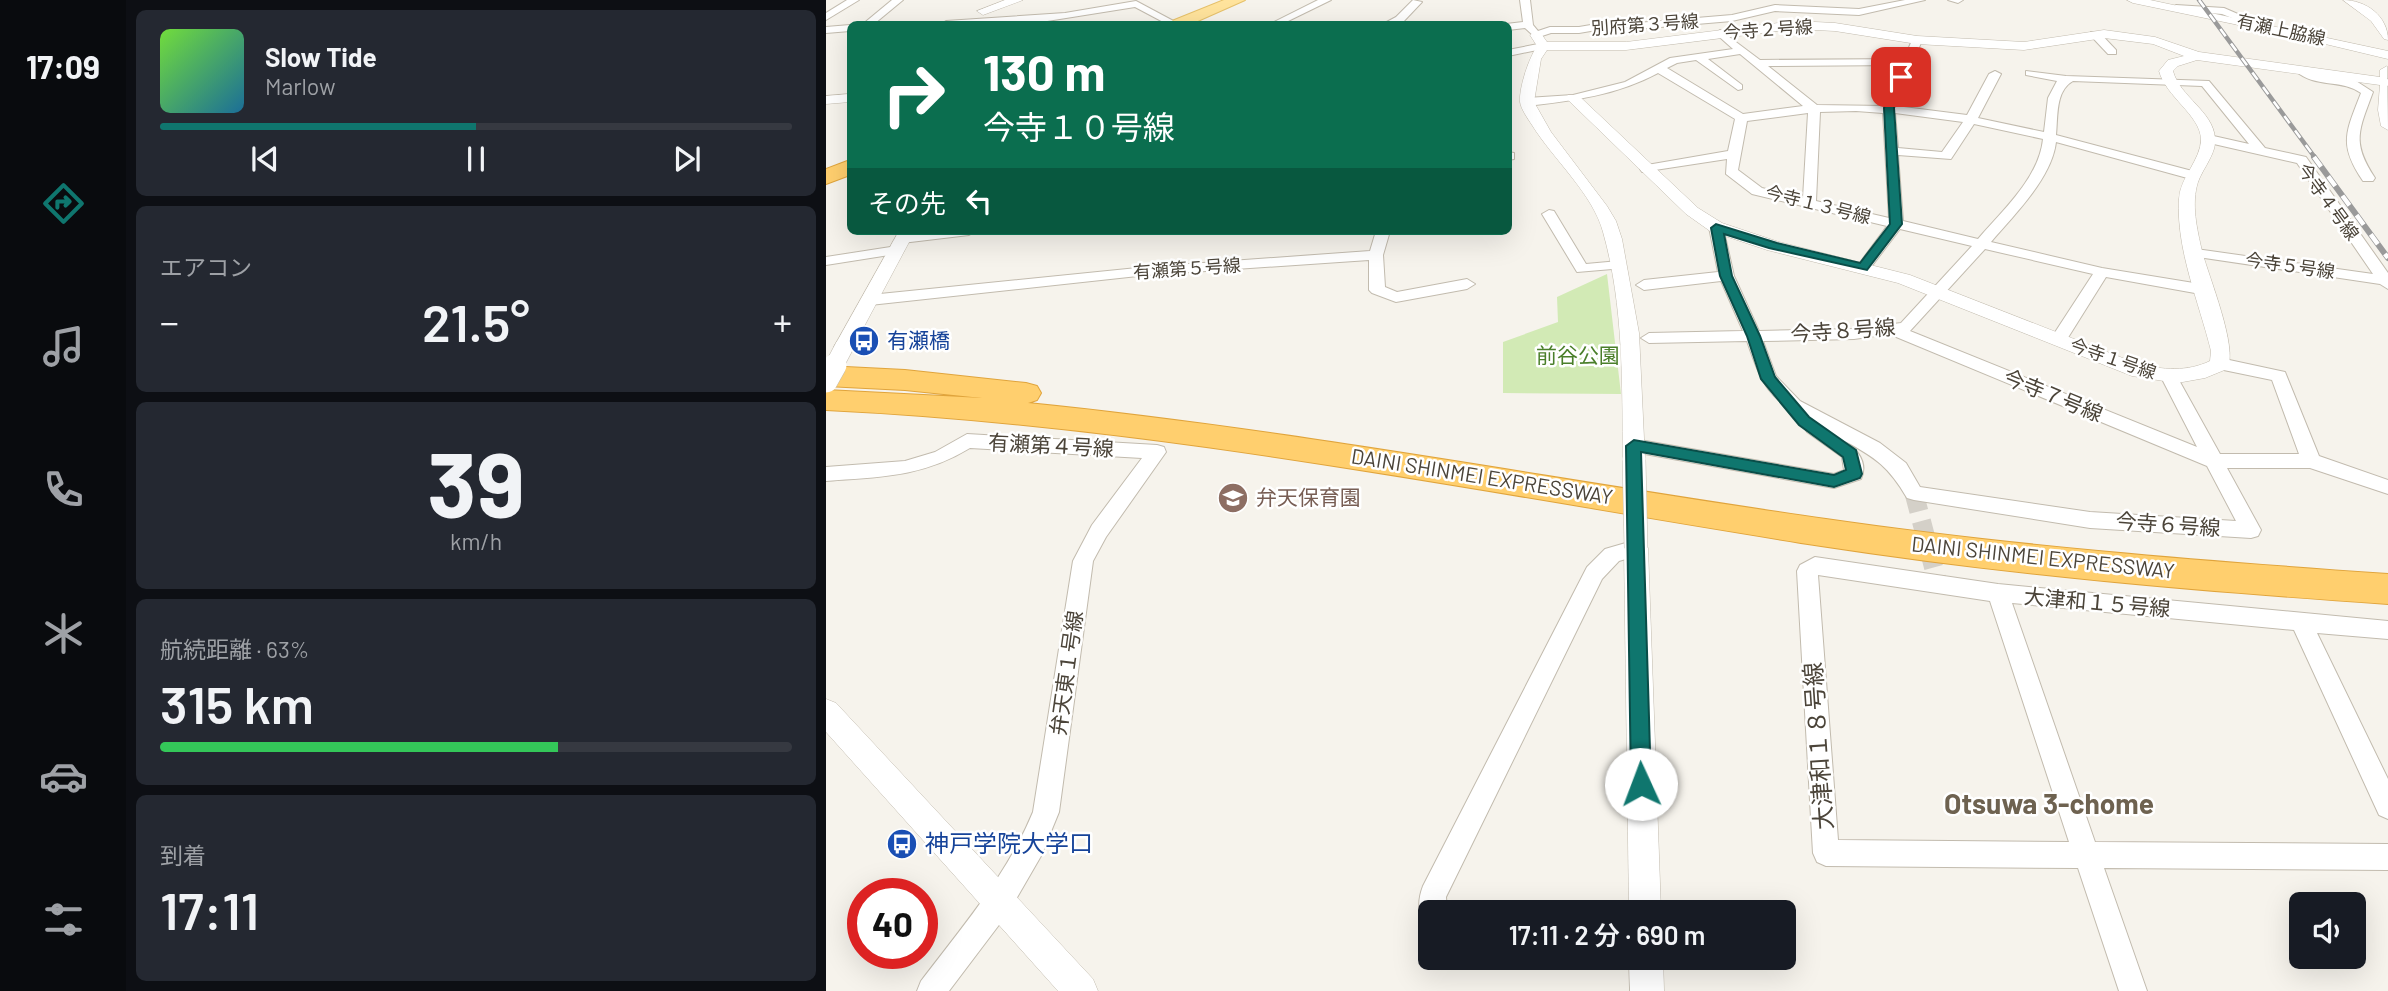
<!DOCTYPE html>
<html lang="ja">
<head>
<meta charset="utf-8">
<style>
	:root { --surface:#171b24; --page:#242831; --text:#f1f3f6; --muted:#9ea1a6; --line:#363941; --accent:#0f766e }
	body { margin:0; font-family:Barlow,"Noto Sans JP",sans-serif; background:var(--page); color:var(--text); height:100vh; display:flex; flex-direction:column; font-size:26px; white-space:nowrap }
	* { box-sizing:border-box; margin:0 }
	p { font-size:23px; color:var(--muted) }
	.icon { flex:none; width:38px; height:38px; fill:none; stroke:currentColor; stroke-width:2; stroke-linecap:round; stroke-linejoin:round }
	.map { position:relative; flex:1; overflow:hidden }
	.details { display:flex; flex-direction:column; gap:10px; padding:10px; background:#0d0f14; width:700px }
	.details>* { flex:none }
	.hud { position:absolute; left:21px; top:21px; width:665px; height:214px; border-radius:10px; box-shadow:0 7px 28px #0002; background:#0b6e4f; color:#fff; overflow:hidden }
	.tools { position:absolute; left:1463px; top:892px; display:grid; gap:14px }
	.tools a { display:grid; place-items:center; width:77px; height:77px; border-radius:10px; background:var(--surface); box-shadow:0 7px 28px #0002; font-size:35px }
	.speed { position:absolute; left:21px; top:878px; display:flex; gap:14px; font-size:35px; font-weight:700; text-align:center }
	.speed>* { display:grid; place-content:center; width:91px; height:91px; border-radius:50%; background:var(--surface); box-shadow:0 7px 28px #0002; line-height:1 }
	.speed .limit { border:10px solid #d22; background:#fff; color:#111 }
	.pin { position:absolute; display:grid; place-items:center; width:60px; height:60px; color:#fff; margin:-30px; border-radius:14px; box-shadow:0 4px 10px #0006 }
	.me { position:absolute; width:77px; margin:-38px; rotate:358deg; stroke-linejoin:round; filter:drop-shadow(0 0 5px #0008) }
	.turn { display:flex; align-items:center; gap:24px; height:147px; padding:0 21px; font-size:32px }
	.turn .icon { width:91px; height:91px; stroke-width:2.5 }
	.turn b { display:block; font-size:49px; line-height:60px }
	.then { display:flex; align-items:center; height:66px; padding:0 21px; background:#0003; gap:14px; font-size:26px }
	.big { font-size:52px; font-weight:600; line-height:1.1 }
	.details .widget { flex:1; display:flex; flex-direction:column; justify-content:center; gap:10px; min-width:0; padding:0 24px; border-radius:10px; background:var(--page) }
	.details .dial { align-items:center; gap:0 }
	.dial b { font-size:91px; line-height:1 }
	.song { display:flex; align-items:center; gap:21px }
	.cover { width:84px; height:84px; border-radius:10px; background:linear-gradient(135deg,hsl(100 70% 55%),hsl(200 70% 35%)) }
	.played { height:7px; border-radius:4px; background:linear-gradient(90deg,var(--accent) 50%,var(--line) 50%) }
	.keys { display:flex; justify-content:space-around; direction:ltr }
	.heat { display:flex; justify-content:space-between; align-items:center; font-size:38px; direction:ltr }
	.charge { height:10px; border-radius:5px; background:linear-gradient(90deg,#34c759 63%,var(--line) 0) }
	.trip { position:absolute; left:592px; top:900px; width:378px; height:70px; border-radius:10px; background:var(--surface); box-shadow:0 7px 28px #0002; font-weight:600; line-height:70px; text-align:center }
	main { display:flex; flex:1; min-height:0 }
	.menu { display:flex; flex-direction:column; width:126px; justify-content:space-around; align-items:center; background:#090b0e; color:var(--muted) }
	.menu .icon { width:49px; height:49px }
	.menu .on { color:var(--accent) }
	.menu b { font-size:32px; color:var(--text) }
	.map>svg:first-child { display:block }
	.green { fill:#d2eab5 }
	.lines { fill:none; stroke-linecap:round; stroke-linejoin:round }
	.minor-tunnel { stroke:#d4d0c8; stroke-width:19; stroke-dasharray:19 10; stroke-linecap:butt }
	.minor-casing { stroke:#c2bbae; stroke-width:2 }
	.tertiary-casing { stroke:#c2bbae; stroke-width:1 }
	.primary-casing { stroke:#e6c16a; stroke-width:2 }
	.motorway-casing { stroke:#e0a43c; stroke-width:2 }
	.minor { fill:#fff; fill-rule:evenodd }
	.tertiary { fill:#fff; fill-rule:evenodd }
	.primary { fill:#ffe39c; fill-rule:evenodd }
	.motorway { fill:#ffcf6e; fill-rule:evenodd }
	.rail-far1-casing { stroke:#9a9a9a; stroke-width:4.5 }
	.rail-casing { stroke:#9a9a9a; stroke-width:6 }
	.rail-far1 { stroke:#fff; stroke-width:2.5; stroke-dasharray:9; stroke-linecap:butt }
	.rail { stroke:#fff; stroke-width:4.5; stroke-dasharray:12; stroke-linecap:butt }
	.tertiary-bridge-far1-casing { stroke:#c2bbae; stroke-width:19; stroke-linecap:butt }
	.tertiary-bridge-casing { stroke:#c2bbae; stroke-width:24; stroke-linecap:butt }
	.tertiary-bridge-far1 { stroke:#fff; stroke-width:18 }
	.tertiary-bridge { stroke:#fff; stroke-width:23 }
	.route { fill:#0f766e; stroke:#0a4d48; stroke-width:2 }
	.labels { text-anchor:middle; stroke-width:5; stroke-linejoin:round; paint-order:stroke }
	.far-street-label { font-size:18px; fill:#4b4439; stroke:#fff }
	.street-label { font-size:21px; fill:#4b4439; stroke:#fff }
	.transit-label { font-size:21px; fill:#164399; stroke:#fff; text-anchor:start }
	.park-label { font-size:21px; fill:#4a7f2a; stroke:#fff }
	.education-label { font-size:21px; fill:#785e54; stroke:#fff; text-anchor:start }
	.near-street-label { font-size:24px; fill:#4b4439; stroke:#fff }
	.near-transit-label { font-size:24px; fill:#164399; stroke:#fff; text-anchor:start }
	.near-neighbourhood-label { font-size:28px; font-weight:bold; fill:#6e6250; stroke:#fff }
</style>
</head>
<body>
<main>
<nav class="menu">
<b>17:09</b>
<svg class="icon on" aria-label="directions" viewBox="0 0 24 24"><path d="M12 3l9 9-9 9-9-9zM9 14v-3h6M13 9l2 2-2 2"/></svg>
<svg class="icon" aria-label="music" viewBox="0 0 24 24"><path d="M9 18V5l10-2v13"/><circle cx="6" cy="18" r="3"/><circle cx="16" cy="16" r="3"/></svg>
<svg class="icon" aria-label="phone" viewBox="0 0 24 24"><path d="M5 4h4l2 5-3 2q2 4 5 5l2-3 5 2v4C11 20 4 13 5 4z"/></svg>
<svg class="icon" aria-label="climate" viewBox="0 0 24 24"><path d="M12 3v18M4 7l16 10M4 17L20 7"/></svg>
<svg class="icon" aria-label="car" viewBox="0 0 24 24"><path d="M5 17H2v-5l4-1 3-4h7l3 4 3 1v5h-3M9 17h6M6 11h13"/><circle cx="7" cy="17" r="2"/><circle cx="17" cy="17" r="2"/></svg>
<svg class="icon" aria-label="filters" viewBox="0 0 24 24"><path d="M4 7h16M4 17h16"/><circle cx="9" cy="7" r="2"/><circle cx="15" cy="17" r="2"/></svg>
</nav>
<section class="details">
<div class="widget">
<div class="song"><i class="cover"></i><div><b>Slow Tide</b><p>Marlow</p></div></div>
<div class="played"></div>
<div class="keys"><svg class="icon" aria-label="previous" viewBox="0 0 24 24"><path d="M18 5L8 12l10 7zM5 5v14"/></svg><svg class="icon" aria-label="pause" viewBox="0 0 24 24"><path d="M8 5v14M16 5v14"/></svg><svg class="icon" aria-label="next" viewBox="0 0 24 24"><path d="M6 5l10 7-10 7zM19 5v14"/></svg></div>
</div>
<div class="widget"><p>エアコン</p>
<div class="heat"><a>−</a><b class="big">21.5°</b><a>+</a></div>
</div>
<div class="widget dial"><b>39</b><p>km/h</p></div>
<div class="widget"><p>航続距離 · 63%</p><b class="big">315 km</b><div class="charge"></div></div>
<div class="widget"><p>到着</p><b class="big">17:11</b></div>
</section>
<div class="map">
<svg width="1562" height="991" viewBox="0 0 1562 991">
	<rect width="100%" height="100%" fill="#f6f3ec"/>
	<!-- green -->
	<path class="green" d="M781 274 795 394 677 393V342L732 322 731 297Z"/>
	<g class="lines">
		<!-- minor-tunnel -->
		<path class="minor-tunnel" d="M1088 493 1112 584"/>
		<!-- minor casing -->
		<g class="minor-casing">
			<g id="minor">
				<path d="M21 0H33L0 20V13Z"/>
				<path d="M66 0H77L48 24H37Z"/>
				<path d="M492 0H505L456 24H444Z"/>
				<path d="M587 0 596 2 578 21 557 24 570 17Z"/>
				<path d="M694 0H704L707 25 712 31 724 27H753L794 20 811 23 906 15 949 5 1033 9 1079 0H1099L1033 15 949 11 906 21 811 29 794 26 753 33H725L710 38 699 28 682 30V24H680L697 22Z"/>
				<path d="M1122 0H1137L1132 3Z"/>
				<path d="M310 1 353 24H341L309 7 215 22 115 24 120 21 239 13Z"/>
				<path d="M1350 5 1398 8 1435 24 1426 26 1396 14 1346 10 1345 8Z"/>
				<path d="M24 25V31L0 33V27Z"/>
				<path d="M894 30 934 60 1078 59 1087 38H1095L1096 40 1070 106 1141 115 1163 74 1169 71 1175 74 1152 118 1218 132 1222 98 1231 81 1200 75V71L1240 76 1383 81 1439 148 1480 157 1562 273V289L1554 284 1365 256 1363 253 1365 250 1370 249 1547 274 1471 163 1379 142 1377 139 1383 135 1423 144 1376 86 1247 81C1229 91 1232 117 1230 135L1370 172 1372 175 1365 179 1230 142C1226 178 1188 215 1165 242L1276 268 1380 285 1388 290 1380 295 1280 277 1238 344 1232 345 1224 340 1267 274 1159 249 1084 331 1371 447 1335 377 1337 373H1349L1394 454H1473L1446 380 1388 368 1386 364 1388 360 1394 358 1459 372 1493 456 1562 480V494L1484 468H1401L1435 530 1432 536 1425 538 1264 528 1088 500 1081 498C1063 467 1050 458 1019 441 1032 450 1042 463 1035 479L1008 488 802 451 799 446 802 441 808 439 1008 474 1018 470 1016 457 981 432 978 427 984 421C942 399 936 385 921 341L823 343 815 338 823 333 917 331 895 281 818 290 810 285 818 280 892 272 883 227 885 224H895L897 227 908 276 933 331 1028 329 1075 323 1146 246 1074 229 1042 271 1037 272 1030 268 1061 226 926 194 900 174 901 159 816 172 814 169 821 165 902 151 909 119 832 73C791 95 747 101 701 106L695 102 701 98 747 95 799 82 844 58 907 49 889 33ZM914 54 977 106 917 114 841 68 851 63 870 60 912 90 916 89V85L882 59ZM1075 65 1058 106 991 105 942 66ZM1030 111 1057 113 1063 218 990 201 994 112ZM982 113 977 198 936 188 912 170 921 121ZM1069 113 1137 122 1116 152 1072 148ZM1148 124 1217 139C1213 178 1177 210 1152 239L1077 221 1072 155 1125 159ZM1063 334 1381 466 1410 521 1264 512 1094 487 1080 463 1054 443 974 401 950 376 937 341 1028 339Z"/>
				<path d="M1265 32H1273L1290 50V54H1282L1265 36Z"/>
				<path d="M717 43 721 44V48L682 56V50Z"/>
				<path d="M1476 68 1494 75 1530 81 1547 92C1533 130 1525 142 1549 178L1547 181H1537C1512 144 1520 132 1535 93 1516 79 1488 88 1470 71Z"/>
				<path d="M1562 79V86L1555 82Z"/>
				<path d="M682 152 688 153V159L682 160Z"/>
				<path d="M723 210 728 211 760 264 793 261 800 265 798 268 751 272 716 214Z"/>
				<path d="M107 231H150L143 235 76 243 69 239 76 235Z"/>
				<path d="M550 231H564L557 255 559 287 571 292 641 279 649 284 641 289 570 302 546 293 543 290V260L321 275 44 305 36 300 44 295 321 267 544 251Z"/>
				<path d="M71 246 76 247 78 250 76 253 0 265V257Z"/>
				<path d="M141 434 331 445 338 447 340 452 280 537 267 561 233 812 215 856 182 913 123 991H91L95 981C136 927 181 875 207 812L247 561 266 525 316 458 144 448C97 477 53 477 0 481V467L79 461 109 452Z"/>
				<path d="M810 540 817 542 820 548 817 554 793 561 776 579 620 897 621 912H604V924L597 922C592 909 592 899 597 886L761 567 779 549Z"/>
				<path d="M989 557 1172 584 1562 621V639L1491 633 1562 779V819L1553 815 1468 630 1186 603 1269 842 1562 844V870L1278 868 1321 991H1293L1252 868 1000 866 991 862 987 853 971 571 974 565ZM992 575 1164 601 1243 842 1012 840Z"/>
			</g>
		</g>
		<!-- tertiary casing -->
		<g class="tertiary-casing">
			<g id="tertiary">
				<path d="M179 0H197L157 15 151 11Z"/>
				<path d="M1301 0H1324L1562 51V59L1470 37 1307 3Z"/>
				<path d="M1517 0C1540 0 1562 16 1562 40L1558 39 1545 21Z"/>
				<path d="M969 21 1009 23 1091 36 1198 42 1278 30 1329 37 1373 52 1554 77V70L1561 66 1562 130 1555 126 1552 110 1554 85 1371 60 1352 66 1347 71C1354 97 1387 111 1389 138 1391 153 1377 168 1372 182 1365 204 1371 229 1376 251 1382 275 1413 349 1401 369L1379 378 1351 383 1306 376 1072 283 941 250 884 231 860 214 740 98 742 95H752L872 208 896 223 953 242 1084 275 1312 364C1337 370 1361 372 1384 361L1385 351C1373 302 1350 250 1353 199 1354 177 1375 160 1375 139 1374 115 1340 97 1333 71L1342 60 1358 56 1327 44 1278 38 1198 50 1091 44 1009 31 969 29 800 50H721L715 59 708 102 725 132 781 206 790 221 796 239 813 333 819 460 816 466 808 468 800 466 797 460C796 384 798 306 777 232 767 194 727 159 706 125 702 119 695 109 694 102 693 87 703 58 711 46L704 35 710 31 714 32 721 42H800Z"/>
				<path d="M24 94V102L0 104V96Z"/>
				<path d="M73 231H89L25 351H11L8 347Z"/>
				<path d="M810 538 818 541 822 548 835 912H803L798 548 802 541Z"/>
				<path d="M0 699 10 703 267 979 272 991H232L0 732Z"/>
				<path d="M803 957H837L838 991H804Z"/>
			</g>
		</g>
		<!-- primary casing -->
		<g class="primary-casing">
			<path id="primary" d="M398 0H419L365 24H344L346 21Z"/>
		</g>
		<!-- motorway casing -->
		<g class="motorway-casing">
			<g id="motorway">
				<path d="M24 160V175L0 184V169Z"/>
				<path d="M0 366 79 370 200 383 211 386 215 393 211 400 202 403C470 430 734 481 1000 519 1186 546 1374 561 1562 574V604C1373 591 1183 575 995 546 664 494 336 426 0 410V390L156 398 79 390 0 386Z"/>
			</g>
		</g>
		<!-- minor -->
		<use href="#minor" class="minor"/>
		<!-- tertiary -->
		<use href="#tertiary" class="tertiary"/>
		<!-- primary -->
		<use href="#primary" class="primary"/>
		<!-- motorway -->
		<use href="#motorway" class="motorway"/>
		<!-- rail-far1 casing -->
		<g class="rail-far1-casing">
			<path id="rail-far1" d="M1373 0 1490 159"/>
		</g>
		<!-- rail casing -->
		<g class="rail-casing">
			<path id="rail" d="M1488 157 1562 258"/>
		</g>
		<!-- rail-far1 -->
		<use href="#rail-far1" class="rail-far1"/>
		<!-- rail -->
		<use href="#rail" class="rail"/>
		<!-- tertiary-bridge-far1 casing -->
		<g class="tertiary-bridge-far1-casing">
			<path id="tertiary-bridge-far1" d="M8 366 18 347"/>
		</g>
		<!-- tertiary-bridge casing -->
		<g class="tertiary-bridge-casing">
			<g id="tertiary-bridge">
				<path d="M0 381 9 365"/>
				<path d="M808 460 810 548"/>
			</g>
		</g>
		<!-- tertiary-bridge-far1 -->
		<use href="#tertiary-bridge-far1" class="tertiary-bridge-far1"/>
		<!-- tertiary-bridge -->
		<use href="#tertiary-bridge" class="tertiary-bridge"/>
	</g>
	<!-- route -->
	<path class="route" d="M1075 74 1080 77 1068 108 1076 224 1041 270 943 248 898 234 906 276 934 336 949 377 983 417 1030 450 1036 474 1034 478 1008 487 815 452 825 784 822 791 815 794 808 791 805 784 800 446 808 440 1008 475 1020 470 1017 457 973 425 935 379 921 336 894 276 885 228 890 224 951 243 1034 263 1064 224 1058 108 1071 77Z"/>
	<!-- icons -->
	<defs>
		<g id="bus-disc" transform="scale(1.575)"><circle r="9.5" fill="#1a4fb4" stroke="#fff"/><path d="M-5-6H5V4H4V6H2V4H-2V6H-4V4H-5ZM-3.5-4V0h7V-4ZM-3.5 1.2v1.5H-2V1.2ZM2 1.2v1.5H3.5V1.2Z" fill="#fff"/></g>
		<g id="school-disc" transform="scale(1.575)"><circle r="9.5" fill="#8d6e63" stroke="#fff"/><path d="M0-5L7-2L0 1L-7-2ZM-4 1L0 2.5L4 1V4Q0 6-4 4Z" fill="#fff"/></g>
	</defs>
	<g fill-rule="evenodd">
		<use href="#bus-disc" x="38" y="341"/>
		<use href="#school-disc" x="407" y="498"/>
		<use href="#bus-disc" x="76" y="844"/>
	</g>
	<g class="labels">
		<!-- far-street labels -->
		<g class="far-street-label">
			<text transform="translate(819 25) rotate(-4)" y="6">別府第３号線</text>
			<text transform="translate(942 30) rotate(-4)" y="6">今寺２号線</text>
			<text transform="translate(1455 30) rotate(12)" y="6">有瀬上脇線</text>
			<text transform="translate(1502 202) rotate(54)" y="6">今寺４号線</text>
			<text transform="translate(992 205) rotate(14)" y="6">今寺１３号線</text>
			<text transform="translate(1464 266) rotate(8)" y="6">今寺５号線</text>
			<text transform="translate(361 269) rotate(-4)" y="6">有瀬第５号線</text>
			<text transform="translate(1287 359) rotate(19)" y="6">今寺１号線</text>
		</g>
		<!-- street labels -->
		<g class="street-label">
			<text transform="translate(1017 331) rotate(-4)" y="7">今寺８号線</text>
			<text transform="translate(1227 396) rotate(22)" y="7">今寺７号線</text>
			<text transform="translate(225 446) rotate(3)" y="7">有瀬第４号線</text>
			<text transform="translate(656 477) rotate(9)" y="7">DAINI SHINMEI EXPRESSWAY</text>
			<text transform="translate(1342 525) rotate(4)" y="7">今寺６号線</text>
			<text transform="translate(1217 558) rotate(6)" y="7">DAINI SHINMEI EXPRESSWAY</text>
			<text transform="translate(1271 603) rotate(5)" y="7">大津和１５号線</text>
			<text transform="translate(241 673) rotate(-82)" y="7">弁天東１号線</text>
		</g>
		<!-- transit labels -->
		<g class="transit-label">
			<text x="61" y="348">有瀬橋</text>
		</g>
		<!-- park labels -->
		<g class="park-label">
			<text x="752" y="363">前谷公園</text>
		</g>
		<!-- education labels -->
		<g class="education-label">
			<text x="430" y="505">弁天保育園</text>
		</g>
		<!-- near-street labels -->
		<g class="near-street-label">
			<text transform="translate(993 746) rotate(-94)" y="8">大津和１８号線</text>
		</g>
		<!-- near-transit labels -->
		<g class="near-transit-label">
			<text x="99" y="852">神戸学院大学口</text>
		</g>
		<!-- near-neighbourhood labels -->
		<g class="near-neighbourhood-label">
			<text x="1223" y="814">Otsuwa 3-chome</text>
		</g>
	</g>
</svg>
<div class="tools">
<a><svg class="icon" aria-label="sound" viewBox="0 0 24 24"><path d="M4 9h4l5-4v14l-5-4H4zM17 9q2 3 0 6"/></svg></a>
</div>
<div class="speed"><div class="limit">40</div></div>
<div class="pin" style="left:1075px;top:77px;background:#d93025"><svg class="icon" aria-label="arrive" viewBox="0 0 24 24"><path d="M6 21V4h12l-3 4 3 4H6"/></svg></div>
<svg class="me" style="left:815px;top:784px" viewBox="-20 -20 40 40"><circle r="19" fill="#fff"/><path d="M0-13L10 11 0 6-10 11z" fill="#0f766e"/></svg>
<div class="trip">17:11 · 2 分 · 690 m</div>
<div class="hud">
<div class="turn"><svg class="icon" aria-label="right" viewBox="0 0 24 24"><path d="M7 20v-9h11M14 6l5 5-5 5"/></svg><div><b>130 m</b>今寺１０号線</div></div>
<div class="then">その先<svg class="icon" aria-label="left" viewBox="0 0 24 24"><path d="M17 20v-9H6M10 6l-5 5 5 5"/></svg></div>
</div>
</div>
</main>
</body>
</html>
